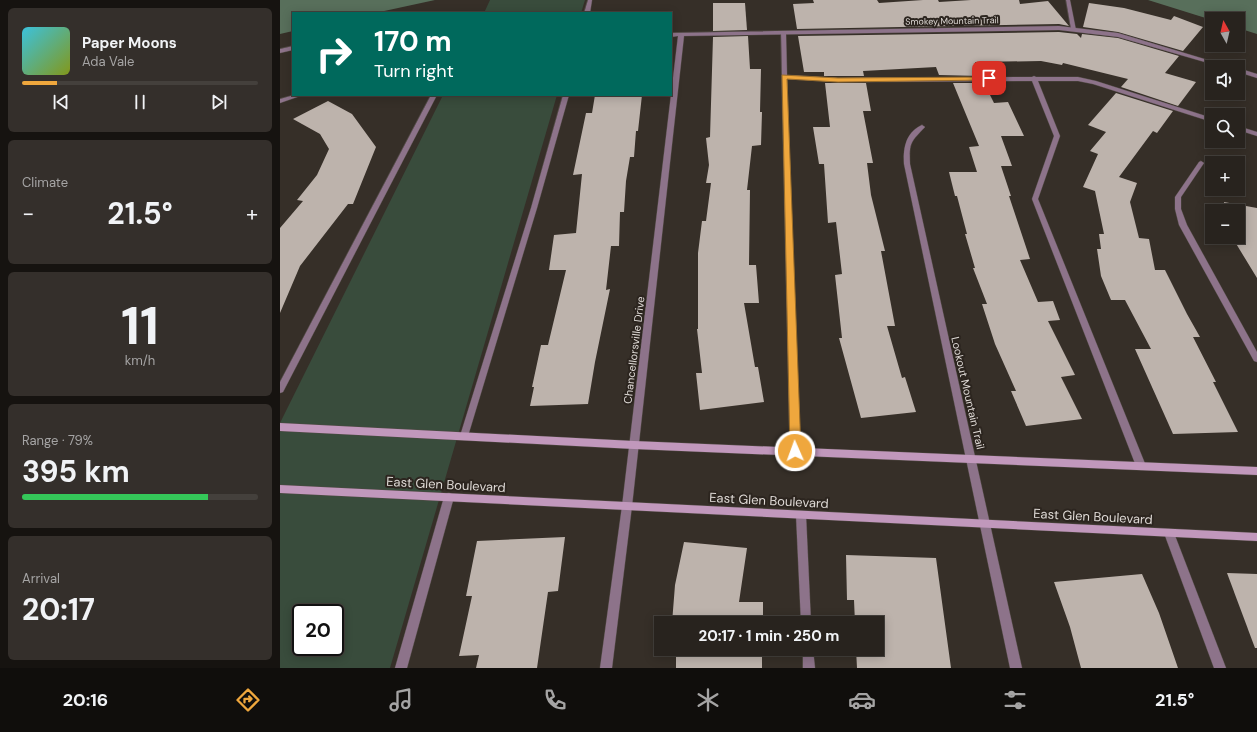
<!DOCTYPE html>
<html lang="en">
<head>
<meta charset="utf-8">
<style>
	:root { --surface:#28231e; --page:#342f2b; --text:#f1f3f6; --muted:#a5a4a4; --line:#44403c; --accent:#efa73d }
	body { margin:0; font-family:"DM Sans",sans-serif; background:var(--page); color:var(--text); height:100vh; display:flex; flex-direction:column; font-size:15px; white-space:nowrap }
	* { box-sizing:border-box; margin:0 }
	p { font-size:13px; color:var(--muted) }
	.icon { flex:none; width:22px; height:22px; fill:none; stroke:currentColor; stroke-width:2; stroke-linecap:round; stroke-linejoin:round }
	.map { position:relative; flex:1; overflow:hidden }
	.details { display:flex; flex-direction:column; gap:8px; padding:8px; background:#161310; width:280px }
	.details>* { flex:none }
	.hud { position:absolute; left:12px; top:12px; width:380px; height:84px; border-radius:0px; box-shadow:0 2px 10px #0003,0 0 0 1px var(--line); background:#00695c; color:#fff; overflow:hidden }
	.needle { width:26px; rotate:352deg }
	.buttons { position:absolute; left:925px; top:12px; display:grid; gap:8px }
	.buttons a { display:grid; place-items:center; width:40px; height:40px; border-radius:0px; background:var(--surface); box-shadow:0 2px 10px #0003,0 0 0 1px var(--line); font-size:20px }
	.speed { position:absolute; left:12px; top:604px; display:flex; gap:8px; font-size:20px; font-weight:700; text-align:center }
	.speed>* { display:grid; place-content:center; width:52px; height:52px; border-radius:50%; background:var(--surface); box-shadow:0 2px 10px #0003,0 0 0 1px var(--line); line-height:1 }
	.speed .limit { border:2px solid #111; border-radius:6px; background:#fff; color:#111 }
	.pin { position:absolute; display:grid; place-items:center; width:34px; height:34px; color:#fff; margin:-17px; border-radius:8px; box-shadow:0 2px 6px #0006 }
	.me { position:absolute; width:44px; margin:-22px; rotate:358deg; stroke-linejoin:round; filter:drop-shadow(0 0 3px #0008) }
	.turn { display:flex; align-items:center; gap:14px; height:84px; padding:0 16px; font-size:18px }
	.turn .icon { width:52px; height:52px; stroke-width:2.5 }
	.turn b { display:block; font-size:28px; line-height:34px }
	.big { font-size:30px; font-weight:700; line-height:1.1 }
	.details .tile { flex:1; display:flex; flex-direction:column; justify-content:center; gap:6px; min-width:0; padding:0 14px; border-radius:6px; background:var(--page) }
	.details .dial { align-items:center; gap:0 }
	.dial b { font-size:52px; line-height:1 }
	.song { display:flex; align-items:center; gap:12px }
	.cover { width:48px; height:48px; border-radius:6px; background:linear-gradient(135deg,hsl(190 70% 55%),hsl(70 70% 35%)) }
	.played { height:4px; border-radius:2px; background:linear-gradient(90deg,var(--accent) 15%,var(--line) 15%) }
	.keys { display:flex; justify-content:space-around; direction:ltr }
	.heat { display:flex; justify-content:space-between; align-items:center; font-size:22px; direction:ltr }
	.charge { height:6px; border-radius:3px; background:linear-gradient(90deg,#34c759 79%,var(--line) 0) }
	.trip { position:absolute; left:374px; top:616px; width:230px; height:40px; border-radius:0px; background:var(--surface); box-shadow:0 2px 10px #0003,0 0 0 1px var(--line); font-weight:700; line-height:40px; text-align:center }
	.tabs { display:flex; height:64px; justify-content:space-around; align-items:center; background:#100e0c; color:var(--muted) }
	.tabs .icon { width:28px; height:28px }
	.tabs .selected { color:var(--accent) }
	.tabs b { font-size:18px; color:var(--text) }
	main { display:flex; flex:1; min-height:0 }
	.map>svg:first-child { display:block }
	.green { fill:#394c3c; fill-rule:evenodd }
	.forest { fill:#586f5b }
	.building { fill:#bdb3ac }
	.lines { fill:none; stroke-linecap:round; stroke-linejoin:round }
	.service-casing { stroke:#514a44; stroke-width:1 }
	.minor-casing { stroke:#514a44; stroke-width:1 }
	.secondary-casing { stroke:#514a44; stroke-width:1 }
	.service { fill:#8d738a; fill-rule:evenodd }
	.minor { fill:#8d738a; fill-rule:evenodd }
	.secondary { fill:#c198bc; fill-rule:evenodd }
	.route { fill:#efa73d; stroke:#9b6d28 }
	.labels { text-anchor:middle; stroke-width:4; stroke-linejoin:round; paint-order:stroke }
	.far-street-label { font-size:9px; fill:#dfdad6; stroke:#2c251f }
	.street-label { font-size:11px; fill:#dfdad6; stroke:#2c251f }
	.near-street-label { font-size:13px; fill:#dfdad6; stroke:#2c251f }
</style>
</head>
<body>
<main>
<section class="details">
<div class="tile">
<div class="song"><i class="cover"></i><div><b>Paper Moons</b><p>Ada Vale</p></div></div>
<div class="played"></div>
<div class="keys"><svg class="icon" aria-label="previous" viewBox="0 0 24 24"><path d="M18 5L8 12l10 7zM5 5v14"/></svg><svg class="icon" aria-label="pause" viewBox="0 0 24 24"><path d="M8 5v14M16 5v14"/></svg><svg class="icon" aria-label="next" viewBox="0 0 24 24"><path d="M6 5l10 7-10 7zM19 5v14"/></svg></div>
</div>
<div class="tile"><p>Climate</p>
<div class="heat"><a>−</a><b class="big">21.5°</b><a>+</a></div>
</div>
<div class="tile dial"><b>11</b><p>km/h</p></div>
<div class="tile"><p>Range · 79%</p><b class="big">395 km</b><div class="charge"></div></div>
<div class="tile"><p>Arrival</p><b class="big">20:17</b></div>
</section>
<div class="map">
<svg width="977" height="668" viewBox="0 0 977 668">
	<rect width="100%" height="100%" fill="#362f28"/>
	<!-- green -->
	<g class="green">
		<path d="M210 0H305L301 13H204Z"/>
		<path d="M163 95H277L110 668H0V423ZM21 613H55V647H21Z"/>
	</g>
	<!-- forest -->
	<g class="forest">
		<path d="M0 0H155L95 13H13V31L0 34Z"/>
		<path d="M868 0H977V34L958 28V19L932 20Z"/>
	</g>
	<!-- building -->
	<g class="building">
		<path d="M533 0H597L599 3 643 0H658L659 2 691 0H739L740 4 768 1 789 26 779 24 517 29 513 4 534 3Z"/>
		<path d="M433 3H465L467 30 433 31Z"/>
		<path d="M809 3 844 8 891 20 894 16 923 27 903 51 838 32 803 27Z"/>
		<path d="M779 32 797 34 801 38 802 34 838 38 899 56 885 73 916 82 898 106 841 87 848 79 783 63 782 65 761 61 695 62 701 76 659 75 656 67 583 71 584 76H544V72H524L518 36Z"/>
		<path d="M468 36 470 69H481L480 112H482L481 145 472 146 467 190H470L469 265H476L479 303H464L475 367H478L484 402 420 410 416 373H422L417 329H418V253L422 221H426L431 183H426L429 165 426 138 430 137 433 37Z"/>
		<path d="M545 83H586L591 111H583L593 163H587L591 195 605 251H601L615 326H607L622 378 625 377 636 412 581 418 559 338H562L555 275 562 274 556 222 548 223 544 164H539L533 127H550Z"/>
		<path d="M673 83H704L714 103 728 102 744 136H721L732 166H721L731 196H729L750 259 740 260 758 302 773 301 780 320 768 321 795 375 781 377 802 419 746 426 731 391H736L715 344 702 304H707L693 268H695L685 234H687L677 196H675L669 172H697L689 147 699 146Z"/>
		<path d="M836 93 893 111 877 133 873 131 839 177 857 183 850 202 859 238 869 239 875 270H885L907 314 920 337H913L936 382H933L958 432 893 434 855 349H871L845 300H831L821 276 817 249H821L819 234H824L815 191 803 187 818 154 810 151 826 132 808 125Z"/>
		<path d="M315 95H362L358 131H356L354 157H350L346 181 344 212H340L339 246H331L326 290 330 289 315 362 308 404 250 406 254 387H252L261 345H268L286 270H269L274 235 296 233 302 174 293 175 306 113H312Z"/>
		<path d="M48 101 72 114 96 147 73 204H68L20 266 0 313V228L23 201 17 200 37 175 49 149 40 134 13 119Z"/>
		<path d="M944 202 977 208V278L952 237H958V211H945Z"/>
		<path d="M285 537 278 591 268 592 257 668H196L199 655 179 656 192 596H186L197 541Z"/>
		<path d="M404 542 467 548 459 602H483V623H392L395 585Z"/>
		<path d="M566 555 656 558 671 668H577L576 649H597V623H575L574 600H567Z"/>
		<path d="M947 573 977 574V648H975Z"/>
		<path d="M862 574 879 613 898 668H801L790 627 774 582Z"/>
		<rect x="396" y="649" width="86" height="19"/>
	</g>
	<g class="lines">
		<!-- service casing -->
		<g class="service-casing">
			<g id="service">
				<path d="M308 0H312L310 13H304Z"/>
				<path d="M786 0H790L796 30 791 29Z"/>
				<path d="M501 32 506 33 507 75 558 78 752 77 754 76 756 77H798L816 81 932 118V122L813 84 798 81H758L780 136 758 199 866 466 864 469 861 470 858 469 856 466 752 199 774 136 752 81 558 82 507 79 520 451 518 454 515 455 512 454 510 451Z"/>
				<path d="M14 95H23L0 103V99Z"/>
				<path d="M151 95H157L3 392 0 393V382Z"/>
				<path d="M283 95H289L257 208 188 436 187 439 184 440 181 439 180 436 251 208Z"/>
				<path d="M958 126 977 132V136L958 130Z"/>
				<path d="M169 493 172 494 174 497 127 668H115L164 497 166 494Z"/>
				<path d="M521 511 524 512 526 515 531 623H521L516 515 518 512Z"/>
				<path d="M889 529 892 530 894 533 946 668H934L884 533 886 530Z"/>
				<path d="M523 649H533L535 668H523Z"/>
			</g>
		</g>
		<!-- minor casing -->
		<g class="minor-casing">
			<g id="minor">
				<path d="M779 26 838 33 951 67H942L838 37 779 30 404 36 352 506 332 668H320L342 506 398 36 391 37V33Z"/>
				<path d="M13 46V50L0 53V49Z"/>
				<path d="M958 68 977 74V78L958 72Z"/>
				<path d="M642 125 645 127C631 142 629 142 630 164L742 668H730L624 164C623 148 626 132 642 125Z"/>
				<path d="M921 161 924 163 901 197V209L907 225 977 352V362L974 361 899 225 895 209V197L919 162Z"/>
			</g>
		</g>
		<!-- secondary casing -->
		<g class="secondary-casing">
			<g id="secondary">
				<path d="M0 423 354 441 977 467V475L354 449 0 431Z"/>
				<path d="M0 485 977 533V541L0 493Z"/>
			</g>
		</g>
		<!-- service -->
		<use href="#service" class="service"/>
		<!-- minor -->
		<use href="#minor" class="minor"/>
		<!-- secondary -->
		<use href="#secondary" class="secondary"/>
	</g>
	<!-- route -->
	<path class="route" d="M502 75 558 78 709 77 712 78 709 80 558 82 507 79 521 451 519 454 515 456 512 454 510 451Z"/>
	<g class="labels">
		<!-- far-street labels -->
		<g class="far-street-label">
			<text transform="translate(672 21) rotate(-1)" y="3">Smokey Mountain Trail</text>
		</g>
		<!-- street labels -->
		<g class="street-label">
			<text transform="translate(354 350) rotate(-83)" y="4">Chancellorsville Drive</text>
			<text transform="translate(688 393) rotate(77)" y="4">Lookout Mountain Trail</text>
		</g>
		<!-- near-street labels -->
		<g class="near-street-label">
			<text transform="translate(166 484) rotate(3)" y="5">East Glen Boulevard</text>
			<text transform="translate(489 500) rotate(3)" y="5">East Glen Boulevard</text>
			<text transform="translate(813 516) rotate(3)" y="5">East Glen Boulevard</text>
		</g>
	</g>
</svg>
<div class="buttons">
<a><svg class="needle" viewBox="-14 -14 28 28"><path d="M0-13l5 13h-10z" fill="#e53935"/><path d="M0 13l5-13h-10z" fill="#a5a4a4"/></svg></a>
<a><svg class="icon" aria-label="sound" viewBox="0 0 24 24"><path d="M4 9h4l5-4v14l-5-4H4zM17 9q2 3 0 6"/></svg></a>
<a><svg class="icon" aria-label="search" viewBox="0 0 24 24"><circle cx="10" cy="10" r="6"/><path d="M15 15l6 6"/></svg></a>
<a>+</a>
<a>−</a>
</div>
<div class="speed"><div class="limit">20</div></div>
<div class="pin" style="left:709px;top:78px;background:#d93025"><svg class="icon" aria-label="arrive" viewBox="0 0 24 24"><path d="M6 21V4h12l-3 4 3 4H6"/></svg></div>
<svg class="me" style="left:515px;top:451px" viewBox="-20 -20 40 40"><circle r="17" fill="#efa73d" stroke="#fff" stroke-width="3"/><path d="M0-11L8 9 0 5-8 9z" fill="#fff"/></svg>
<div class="trip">20:17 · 1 min · 250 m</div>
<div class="hud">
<div class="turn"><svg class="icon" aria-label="right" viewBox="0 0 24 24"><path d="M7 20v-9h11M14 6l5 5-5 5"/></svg><div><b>170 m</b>Turn right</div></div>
</div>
</div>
</main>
<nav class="tabs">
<b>20:16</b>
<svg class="icon selected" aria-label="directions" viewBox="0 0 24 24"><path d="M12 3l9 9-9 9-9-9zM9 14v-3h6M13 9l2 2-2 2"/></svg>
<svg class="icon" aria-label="music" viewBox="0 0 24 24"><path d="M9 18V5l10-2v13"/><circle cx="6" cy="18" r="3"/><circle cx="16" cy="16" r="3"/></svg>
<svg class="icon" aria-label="phone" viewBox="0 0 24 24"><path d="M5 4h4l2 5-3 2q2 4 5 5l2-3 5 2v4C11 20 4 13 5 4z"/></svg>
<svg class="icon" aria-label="climate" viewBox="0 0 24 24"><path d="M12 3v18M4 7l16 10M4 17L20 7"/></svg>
<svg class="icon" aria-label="car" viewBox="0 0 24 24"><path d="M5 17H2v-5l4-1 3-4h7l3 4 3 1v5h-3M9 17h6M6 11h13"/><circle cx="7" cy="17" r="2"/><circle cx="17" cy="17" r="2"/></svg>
<svg class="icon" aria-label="filters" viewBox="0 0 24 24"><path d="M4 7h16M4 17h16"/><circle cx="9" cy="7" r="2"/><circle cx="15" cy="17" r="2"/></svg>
<b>21.5°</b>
</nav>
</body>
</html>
